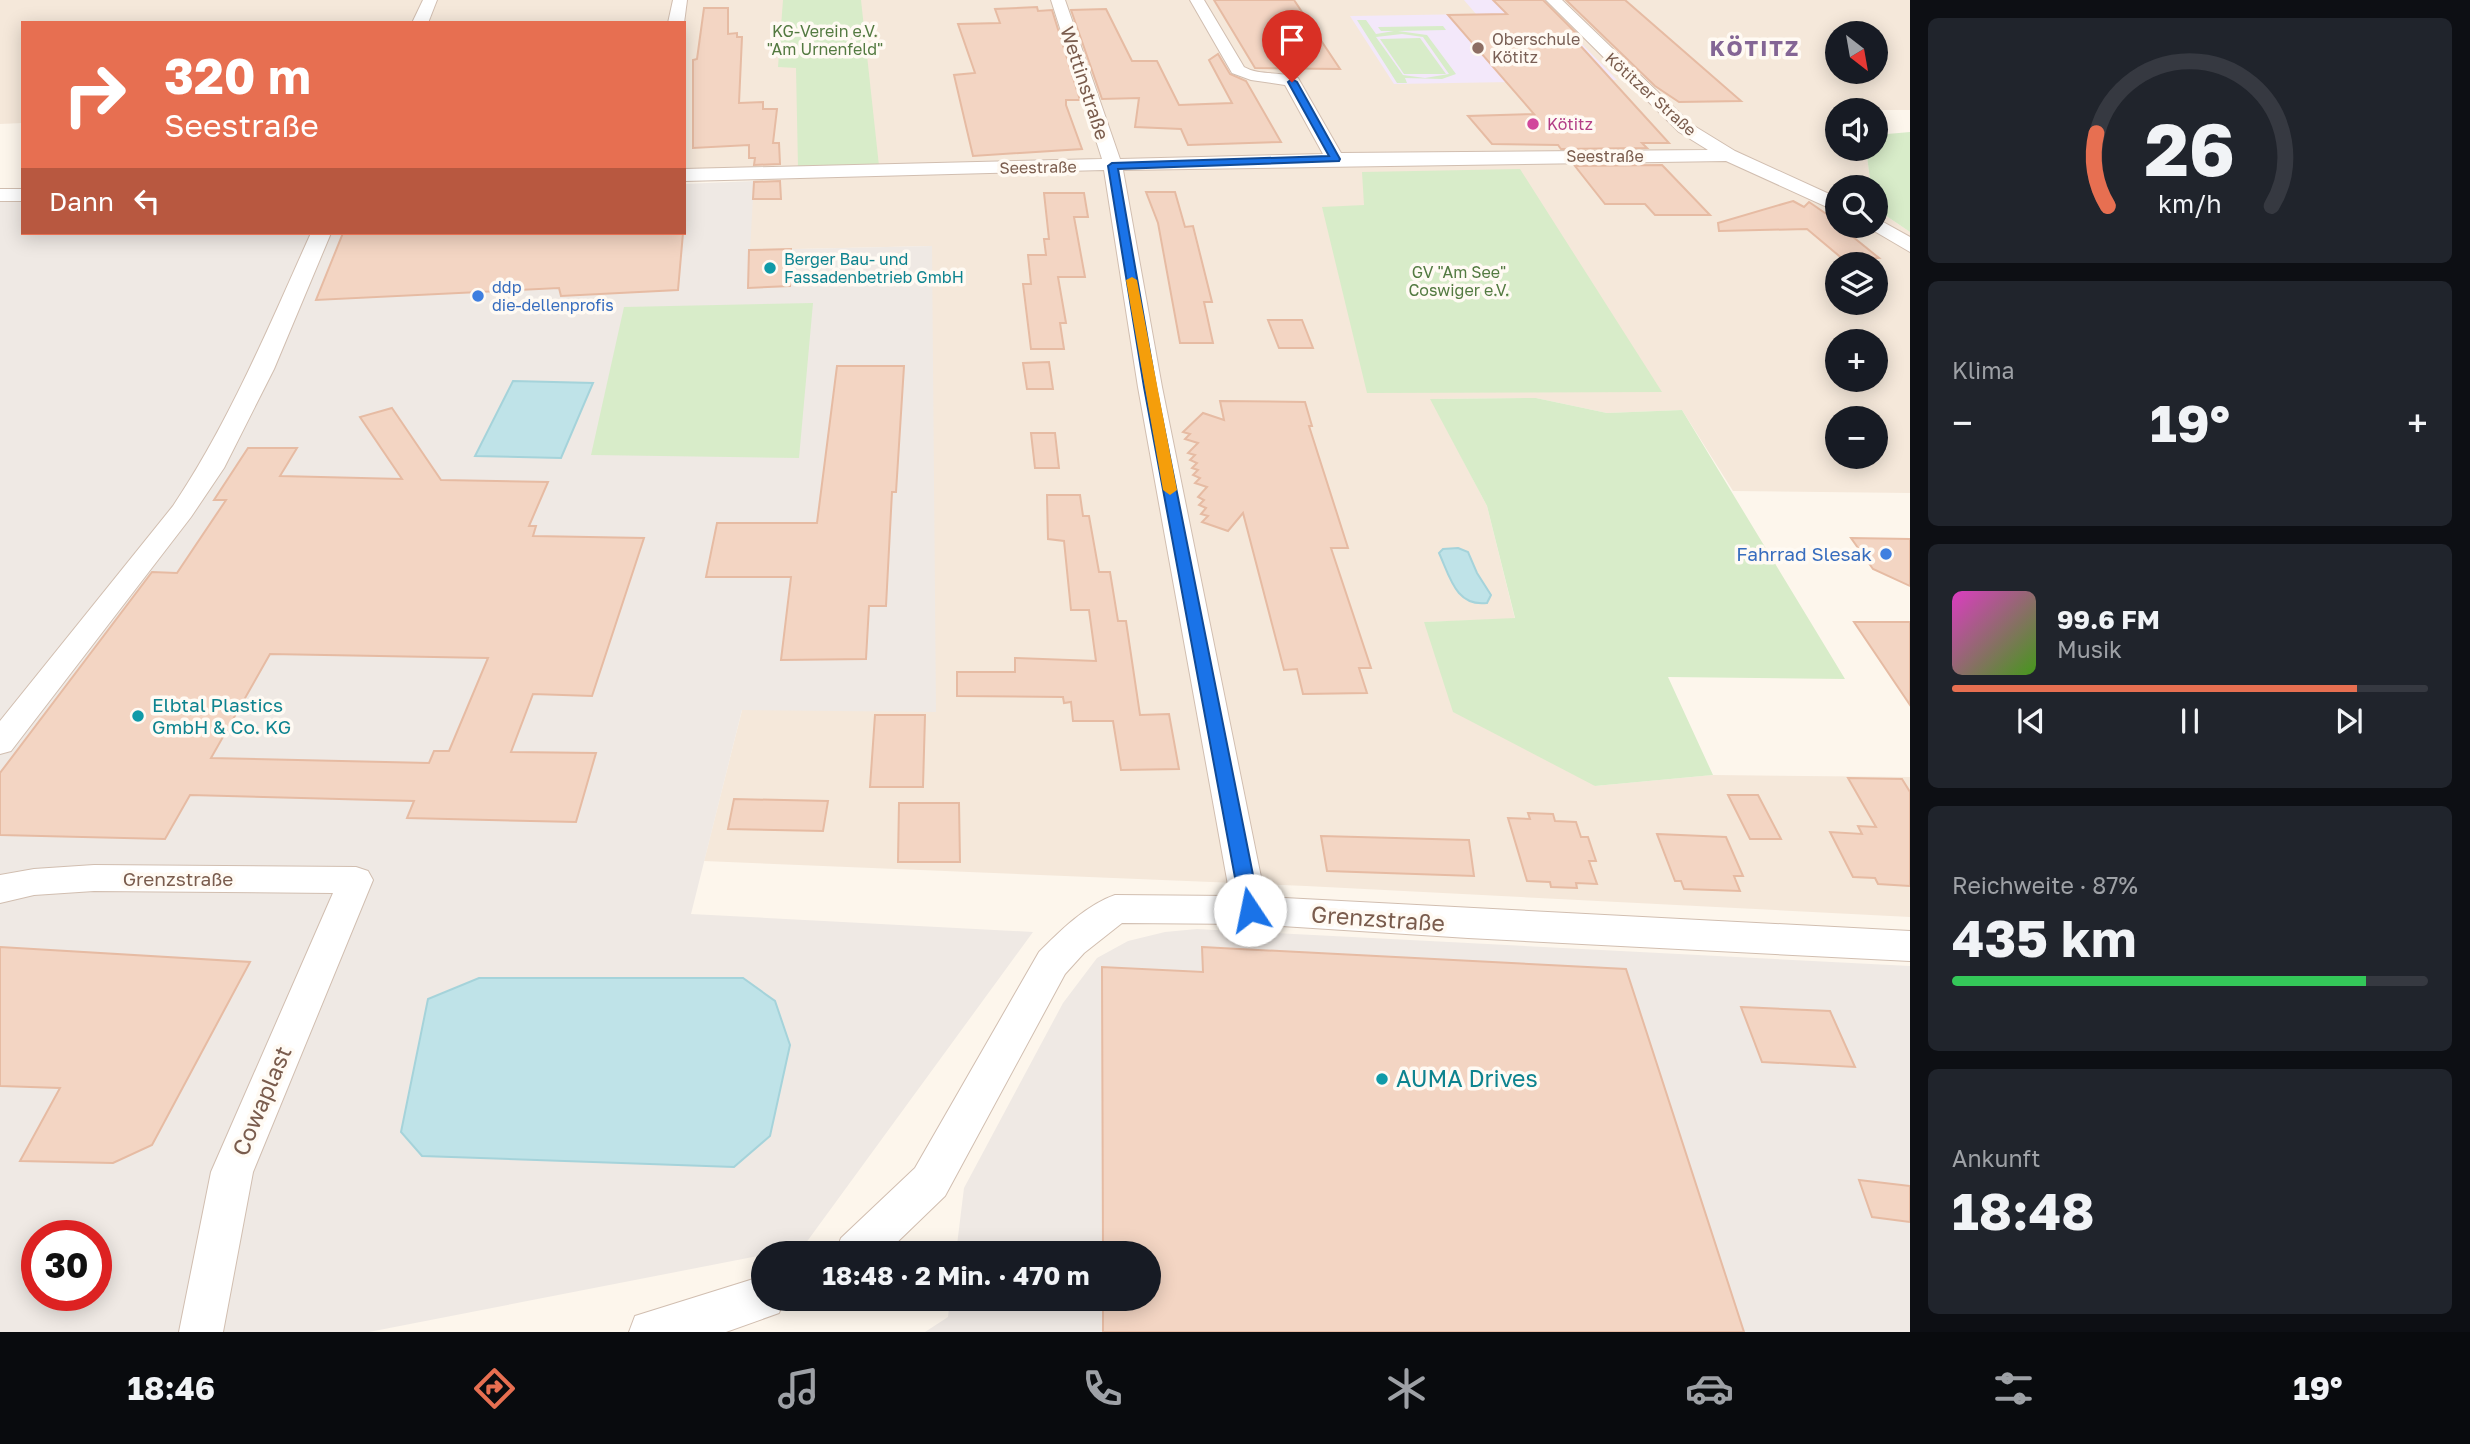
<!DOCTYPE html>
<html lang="de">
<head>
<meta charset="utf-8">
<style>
	:root { --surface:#171b24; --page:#20242c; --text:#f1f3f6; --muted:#9ea1a6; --line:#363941; --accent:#e76f51 }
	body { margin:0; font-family:"Golos Text",sans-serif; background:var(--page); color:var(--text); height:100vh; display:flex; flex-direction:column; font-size:26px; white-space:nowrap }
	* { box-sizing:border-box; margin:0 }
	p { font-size:23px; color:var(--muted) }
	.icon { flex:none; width:38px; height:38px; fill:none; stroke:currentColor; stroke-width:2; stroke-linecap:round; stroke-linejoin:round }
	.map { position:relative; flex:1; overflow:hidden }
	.panel { display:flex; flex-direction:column; gap:18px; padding:18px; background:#0d0f14; width:560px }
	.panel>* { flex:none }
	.banner { position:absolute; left:21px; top:21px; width:665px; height:214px; border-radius:0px; box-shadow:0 4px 18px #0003; background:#e76f51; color:#fff; overflow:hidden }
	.needle { width:46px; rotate:149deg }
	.controls { position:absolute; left:1825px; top:21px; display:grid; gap:14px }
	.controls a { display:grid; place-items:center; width:63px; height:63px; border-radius:50%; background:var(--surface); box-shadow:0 4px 18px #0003; font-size:35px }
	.speed { position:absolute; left:21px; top:1220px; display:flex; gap:14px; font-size:35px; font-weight:700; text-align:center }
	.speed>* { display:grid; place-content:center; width:91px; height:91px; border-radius:50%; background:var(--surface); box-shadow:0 4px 18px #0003; line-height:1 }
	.speed .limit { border:10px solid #d22; background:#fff; color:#111 }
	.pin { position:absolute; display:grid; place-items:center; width:60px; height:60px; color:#fff; margin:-72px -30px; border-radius:50% 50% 50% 0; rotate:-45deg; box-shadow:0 0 7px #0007 }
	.pin .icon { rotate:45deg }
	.me { position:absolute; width:77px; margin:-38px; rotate:349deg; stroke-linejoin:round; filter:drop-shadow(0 0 5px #0008) }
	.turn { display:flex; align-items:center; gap:24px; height:147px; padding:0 28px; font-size:32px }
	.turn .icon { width:91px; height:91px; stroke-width:2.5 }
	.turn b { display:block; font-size:49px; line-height:60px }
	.then { display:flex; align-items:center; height:66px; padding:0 28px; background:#0003; gap:14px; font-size:26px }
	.big { font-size:52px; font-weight:700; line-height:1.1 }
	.panel .card { flex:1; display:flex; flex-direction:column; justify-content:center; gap:10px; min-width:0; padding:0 24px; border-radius:10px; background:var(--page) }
	.panel .dial { align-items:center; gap:0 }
	.dial svg { height:182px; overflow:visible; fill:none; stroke:var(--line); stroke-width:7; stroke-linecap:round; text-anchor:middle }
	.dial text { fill:var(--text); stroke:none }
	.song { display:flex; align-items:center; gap:21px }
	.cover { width:84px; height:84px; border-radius:10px; background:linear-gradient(135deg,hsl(310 70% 55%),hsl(100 70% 35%)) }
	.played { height:7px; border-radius:4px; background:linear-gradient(90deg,var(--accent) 85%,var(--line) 85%) }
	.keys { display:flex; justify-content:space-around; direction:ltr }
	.heat { display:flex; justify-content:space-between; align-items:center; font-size:38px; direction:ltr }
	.charge { height:10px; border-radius:5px; background:linear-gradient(90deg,#34c759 87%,var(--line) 0) }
	.trip { position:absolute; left:751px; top:1241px; width:410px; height:70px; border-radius:35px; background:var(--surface); box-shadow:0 4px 18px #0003; font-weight:700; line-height:70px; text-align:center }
	.menu { display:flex; height:112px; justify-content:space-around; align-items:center; background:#090b0e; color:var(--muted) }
	.menu .icon { width:49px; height:49px }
	.menu .on { color:var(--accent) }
	.menu b { font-size:32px; color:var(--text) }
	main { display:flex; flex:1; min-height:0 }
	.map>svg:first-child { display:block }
	.residential { fill:#f5e8da; fill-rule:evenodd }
	.industrial { fill:#efe9e4; fill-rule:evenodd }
	.education { fill:#f3e8fa }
	.green { fill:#d8ecc9; fill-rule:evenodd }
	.water { fill:#bfe3e8; stroke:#a5d3da; stroke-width:2 }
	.building { fill:#f3d5c3; stroke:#e6bba3; stroke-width:2; fill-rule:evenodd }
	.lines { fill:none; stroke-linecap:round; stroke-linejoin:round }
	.minor-casing { stroke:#d1beb0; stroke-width:2 }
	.minor { fill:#fff; fill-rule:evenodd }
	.route { fill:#1a73e8; stroke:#114b97; stroke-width:2 }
	.slow { fill:#f59e0b }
	.education-dot { fill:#8d6e63; stroke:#fffaf3; stroke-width:2.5 }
	.hotel-dot { fill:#d1479c; stroke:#fffaf3; stroke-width:2.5 }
	.culture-dot { fill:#0f9aa8; stroke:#fffaf3; stroke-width:2.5 }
	.shop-dot { fill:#3f7fe0; stroke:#fffaf3; stroke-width:2.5 }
	.labels { text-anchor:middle; stroke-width:7; stroke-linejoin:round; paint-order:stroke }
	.far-park-label { font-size:16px; fill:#537a41; stroke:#fffaf3 }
	.far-education-label { font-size:16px; fill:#785e54; stroke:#fffaf3; text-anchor:start }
	.far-street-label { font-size:16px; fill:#7a5c4d; stroke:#fffaf3 }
	.far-hotel-label { font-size:16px; fill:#b23c85; stroke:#fffaf3; text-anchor:start }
	.far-culture-label { font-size:16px; fill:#0d838f; stroke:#fffaf3; text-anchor:start }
	.far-shop-label { font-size:16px; fill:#366cbe; stroke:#fffaf3; text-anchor:start }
	.street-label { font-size:19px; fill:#7a5c4d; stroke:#fffaf3 }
	.shop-label { font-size:19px; fill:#366cbe; stroke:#fffaf3; text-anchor:end }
	.culture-label { font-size:19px; fill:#0d838f; stroke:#fffaf3; text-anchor:start }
	.far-district-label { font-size:21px; font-weight:bold; letter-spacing:2px; fill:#846695; stroke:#fffaf3 }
	.near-street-label { font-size:23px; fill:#7a5c4d; stroke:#fffaf3 }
	.near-culture-label { font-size:23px; fill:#0d838f; stroke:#fffaf3; text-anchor:start }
</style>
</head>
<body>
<main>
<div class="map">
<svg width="1910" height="1332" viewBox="0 0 1910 1332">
	<rect width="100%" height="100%" fill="#fdf6ec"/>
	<!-- residential -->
	<path class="residential" d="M0 0H1910V110H1838V149H1866L1871 187H1838V226H1876V209L1910 232V493L1733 491 1682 410 1607 413 1536 398 1431 399 1487 506 1515 619 1424 622 1595 786 1713 775 1910 777V917L1306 886 704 861 742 710 932 246 749 250 754 169 684 171V23H23V123L0 124ZM1838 33H1876V72H1838ZM1838 264H1876V303H1838ZM1838 341H1876V380H1838ZM1838 418H1876V457H1838Z"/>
	<!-- industrial -->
	<g class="industrial">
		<path d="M754 181 750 250 932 246 936 712 742 710 691 914 1033 932 803 1247 763 1253V1255L369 1332H0V202H23V233H684V184ZM37 1236H96V1295H37Z"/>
		<path d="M1197 929 1910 966V1332H925L948 1317 950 1299 1148 1298V1253H956L964 1188 1063 1003 1097 958 1128 941 1165 932Z"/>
	</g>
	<!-- education -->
	<path class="education" d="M1464 0H1539L1617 80 1394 84 1350 16 1476 14Z"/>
	<!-- green -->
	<g class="green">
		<path d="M783 0H861L879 166 798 168 796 68 778 67Z"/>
		<path d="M1357 20H1366L1376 34 1394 31H1381L1378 27 1443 26 1446 30 1398 31 1427 35 1456 74 1442 79 1405 78 1407 83H1397ZM1402 34 1423 37 1449 74 1425 78 1403 75 1376 37Z"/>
		<path d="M1420 38 1446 74H1404L1380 39Z"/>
		<path d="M1910 132V232L1876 209V187H1871L1866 149H1876V135Z"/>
		<path d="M1520 169 1662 392 1367 393 1322 207 1364 205 1362 172Z"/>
		<path d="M813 303 799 458 591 455 624 307Z"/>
		<path d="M1536 398 1607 413 1682 410 1845 679 1668 677 1713 775 1595 786 1453 712 1424 622 1515 618 1487 506 1430 399Z"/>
	</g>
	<!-- water -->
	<g class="water">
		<path d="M513 381 593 383 561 458 475 456Z"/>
		<path d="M1458 548 1468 552 1477 573 1491 595 1487 603C1456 607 1450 577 1439 553L1443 549Z"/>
		<path d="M479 978H743L775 1001 790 1045 770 1136 734 1167 422 1156 401 1132 428 999Z"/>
	</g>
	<!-- building -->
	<g class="building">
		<path d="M1214 0H1294L1340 69 1255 68Z"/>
		<path d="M1493 0H1543L1581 38 1577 42 1669 143H1642L1647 148 1561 149 1558 145 1492 144 1468 116 1534 114 1448 15 1507 14Z"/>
		<path d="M1566 0H1625L1741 101 1679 102 1655 86Z"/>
		<path d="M1037 7 1038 11 1052 10 1080 100H1066V105L1082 149 973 156 954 75 975 73 958 24 1000 23 995 9Z"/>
		<path d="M704 8H728V34L737 33V37H742L739 103 763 102V109H777L773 143H779L780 164 754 165 755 158H749V145L693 148V60L697 59Z"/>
		<path d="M1106 9 1132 61H1157L1179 105 1232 103 1209 60 1218 54 1230 74 1246 81 1281 142 1188 145 1181 129 1135 127 1139 98 1102 99 1071 10Z"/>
		<path d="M1662 165 1710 215H1655L1645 204H1605L1575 166Z"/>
		<path d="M780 181 781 199H753L754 182Z"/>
		<path d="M1146 192H1175L1185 227 1193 226 1212 302H1204L1213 343H1180L1158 223Z"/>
		<path d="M1044 193H1084L1088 217H1074L1085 277H1058L1066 323H1060L1064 349H1031L1023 284H1031L1028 255H1046L1044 239H1049Z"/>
		<path d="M1793 201 1804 207 1809 202 1838 222V226L1850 228H1842L1879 258 1844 260 1807 229 1719 231 1718 223Z"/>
		<path d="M343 233H683L678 290 561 296 559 288 316 300Z"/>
		<path d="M791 249 790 286 748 288 749 250Z"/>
		<path d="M1268 320H1302L1313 348H1279Z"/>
		<path d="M1049 362 1053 389H1027L1023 363Z"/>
		<path d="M837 366H904L896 492H892L886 606H869L866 659 781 660 791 577H706L717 523H817Z"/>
		<path d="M1220 401 1305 402 1312 426H1309L1348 548H1331L1371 668H1359L1367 693 1303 694 1297 669 1284 670 1243 513 1228 531 1202 522 1208 516 1201 514 1206 508 1199 505 1204 500 1198 497 1207 487 1195 483 1200 478 1193 475 1198 470 1192 468 1197 463 1190 460 1195 455 1188 453 1198 443 1185 439 1190 434 1183 432 1203 413 1224 420Z"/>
		<path d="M392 408 441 480 548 482 529 526H536L533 536 644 538 592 696 533 694 511 752 596 753 576 822 407 818 414 801 190 795 165 839 0 835V773L152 572 177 573 226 500H214L248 448H297L280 476 402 479 360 417ZM270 654 488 658 449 751H434L429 763 211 758Z"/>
		<path d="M1031 433H1055L1059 468H1035Z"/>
		<path d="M1047 495H1080L1083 516H1089L1099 572H1110L1118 621H1126L1140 715 1169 714 1179 769 1121 770 1113 721H1073L1071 702 1064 703 1063 697 957 696V672H1015V658L1096 661 1089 610H1071L1064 541 1048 539Z"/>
		<path d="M1851 538 1910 539V586L1873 569Z"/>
		<path d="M1854 622H1910V705Z"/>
		<path d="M875 715H925L923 787H870Z"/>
		<path d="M1848 778 1902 779 1910 792V886L1878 884 1875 878 1853 877 1830 832 1862 834 1858 826 1876 827Z"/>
		<path d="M1728 795H1758L1781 839H1750Z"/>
		<path d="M734 799 828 801 823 831 728 829Z"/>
		<path d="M899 803H959L960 862H898Z"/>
		<path d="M1528 813 1553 814 1555 821 1576 822 1581 837H1588L1596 861H1589L1597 884 1576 883 1577 888 1551 887 1550 882 1527 881 1508 818 1530 819Z"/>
		<path d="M1657 834 1726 837 1743 876H1734L1740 891 1684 889 1681 881H1675Z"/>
		<path d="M1321 836 1469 840 1474 876 1327 871Z"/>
		<path d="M0 947 250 962 152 1145 113 1163 20 1161 60 1088 0 1086Z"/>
		<path d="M1202 947 1626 969 1744 1332H1103V1298H1148V1253H1103L1102 967 1203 972Z"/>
		<path d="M1741 1007 1830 1011 1855 1067 1762 1062Z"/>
		<path d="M1859 1180 1910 1186V1222L1872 1217Z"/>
	</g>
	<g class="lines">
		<!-- minor casing -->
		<g class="minor-casing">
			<g id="minor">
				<path d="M423 0H437L428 23H412Z"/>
				<path d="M673 0H687L684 23H668Z"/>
				<path d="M1051 0H1065L1120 159 1323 154 1285 85 1251 80 1232 73 1190 0H1204L1244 67C1260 76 1281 71 1298 78L1341 153 1708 150 1679 132 1546 0H1562L1691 124 1735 151 1838 198V212L1726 161 1123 170 1162 387 1265 897 1910 931V961L1468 938 1250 924 1122 923 1084 953 1065 974 945 1196 886 1253H835L841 1238 915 1168 1039 952C1060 931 1086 905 1115 895L1230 896 1138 387 1104 170 684 181V169L1102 159Z"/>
				<rect x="0" y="189" width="23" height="12"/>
				<path d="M1876 218 1910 237V252L1869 228 1867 226H1876Z"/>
				<path d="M311 233H331L274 369 224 468 191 517 11 751 0 754V721L173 506C230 421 269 326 311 233Z"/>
				<path d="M94 865 356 867 368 871 373 880 253 1172 223 1332H179L211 1172 333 893 94 891 34 895 0 903V875L34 869Z"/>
				<path d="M763 1276V1298H785L779 1313 726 1332H629L635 1316Z"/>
			</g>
		</g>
		<!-- minor -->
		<use href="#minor" class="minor"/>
	</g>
	<!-- route -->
	<path class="route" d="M1292 79 1297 82 1340 159 1339 161 1118 169 1156 387 1260 910 1257 915 1250 918 1244 915 1241 910 1144 387 1108 166 1112 163 1329 156 1288 82Z"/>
	<!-- slow -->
	<path class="slow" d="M1132 277 1137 280 1177 490 1170 495 1163 490 1126 280Z"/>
	<!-- markers -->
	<circle class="education-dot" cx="1478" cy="48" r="7"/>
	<circle class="hotel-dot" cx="1533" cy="124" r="7"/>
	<g class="culture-dot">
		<circle cx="770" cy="268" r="7"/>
		<circle cx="138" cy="716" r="7"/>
		<circle cx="1382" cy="1079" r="7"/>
	</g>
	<g class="shop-dot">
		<circle cx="478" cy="296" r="7"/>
		<circle cx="1886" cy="554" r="7"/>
	</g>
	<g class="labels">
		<!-- far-park labels -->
		<g class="far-park-label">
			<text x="825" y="37">KG-Verein e.V.<tspan x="825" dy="18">"Am Urnenfeld"</tspan></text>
			<text x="1459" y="278">GV "Am See"<tspan x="1459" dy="18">Coswiger e.V.</tspan></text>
		</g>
		<!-- far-education labels -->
		<g class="far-education-label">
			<text x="1492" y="45">Oberschule<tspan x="1492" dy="18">Kötitz</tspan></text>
		</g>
		<!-- far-street labels -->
		<g class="far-street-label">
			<text transform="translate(1651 94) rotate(42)" y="6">Kötitzer Straße</text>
			<text x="1605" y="162">Seestraße</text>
			<text transform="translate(1038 167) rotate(-1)" y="6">Seestraße</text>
		</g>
		<!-- far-hotel labels -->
		<g class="far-hotel-label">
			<text x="1547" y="130">Kötitz</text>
		</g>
		<!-- far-culture labels -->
		<g class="far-culture-label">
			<text x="784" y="265">Berger Bau- und<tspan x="784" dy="18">Fassadenbetrieb GmbH</tspan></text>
		</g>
		<!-- far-shop labels -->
		<g class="far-shop-label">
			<text x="492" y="293">ddp<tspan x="492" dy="18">die-dellenprofis</tspan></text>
		</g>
		<!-- street labels -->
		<g class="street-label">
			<text transform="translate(1085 83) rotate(72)" y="7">Wettinstraße</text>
			<text x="178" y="886">Grenzstraße</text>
		</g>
		<!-- shop labels -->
		<g class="shop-label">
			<text x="1872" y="561">Fahrrad Slesak</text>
		</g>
		<!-- culture labels -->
		<g class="culture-label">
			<text x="152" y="712">Elbtal Plastics<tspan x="152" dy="22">GmbH &amp; Co. KG</tspan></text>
		</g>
		<!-- far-district labels -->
		<g class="far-district-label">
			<text x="1755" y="56">KÖTITZ</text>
		</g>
		<!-- near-street labels -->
		<g class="near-street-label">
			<text transform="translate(1378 919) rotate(4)" y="8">Grenzstraße</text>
			<text transform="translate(262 1101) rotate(-67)" y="8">Cowaplast</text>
		</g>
		<!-- near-culture labels -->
		<g class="near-culture-label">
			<text x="1396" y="1087">AUMA Drives</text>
		</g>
	</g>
</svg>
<div class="controls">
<a><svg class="needle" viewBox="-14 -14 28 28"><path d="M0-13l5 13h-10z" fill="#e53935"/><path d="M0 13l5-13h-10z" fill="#9ea1a6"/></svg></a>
<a><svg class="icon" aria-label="sound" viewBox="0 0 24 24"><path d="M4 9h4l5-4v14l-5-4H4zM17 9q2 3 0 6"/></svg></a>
<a><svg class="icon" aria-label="search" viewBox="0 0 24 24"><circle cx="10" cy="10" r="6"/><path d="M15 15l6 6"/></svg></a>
<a><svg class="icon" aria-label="layers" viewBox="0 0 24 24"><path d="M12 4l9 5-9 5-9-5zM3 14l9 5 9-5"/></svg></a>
<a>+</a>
<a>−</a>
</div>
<div class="speed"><div class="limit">30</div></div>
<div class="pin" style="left:1292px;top:82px;background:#d93025"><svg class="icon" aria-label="arrive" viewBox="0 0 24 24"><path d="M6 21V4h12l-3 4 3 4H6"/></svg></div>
<svg class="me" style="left:1250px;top:910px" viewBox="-20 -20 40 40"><circle r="19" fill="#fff"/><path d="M0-13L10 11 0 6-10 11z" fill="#1a73e8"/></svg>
<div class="trip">18:48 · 2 Min. · 470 m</div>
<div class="banner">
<div class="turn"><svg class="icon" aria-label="right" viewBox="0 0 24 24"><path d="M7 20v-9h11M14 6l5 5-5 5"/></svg><div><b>320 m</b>Seestraße</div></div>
<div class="then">Dann<svg class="icon" aria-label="left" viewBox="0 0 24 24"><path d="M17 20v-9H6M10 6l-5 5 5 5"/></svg></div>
</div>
</div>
<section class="panel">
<div class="card dial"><svg viewBox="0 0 100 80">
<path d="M14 69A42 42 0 1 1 86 69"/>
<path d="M14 69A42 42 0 0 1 9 37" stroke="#e76f51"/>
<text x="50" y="56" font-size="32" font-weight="700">26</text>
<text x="50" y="72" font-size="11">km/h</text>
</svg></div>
<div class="card"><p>Klima</p>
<div class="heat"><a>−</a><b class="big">19°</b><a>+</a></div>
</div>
<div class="card">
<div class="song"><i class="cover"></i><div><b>99.6 FM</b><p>Musik</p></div></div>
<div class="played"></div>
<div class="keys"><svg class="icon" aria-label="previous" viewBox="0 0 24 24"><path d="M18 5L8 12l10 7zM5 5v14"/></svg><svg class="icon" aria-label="pause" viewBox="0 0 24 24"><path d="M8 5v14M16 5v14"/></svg><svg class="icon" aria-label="next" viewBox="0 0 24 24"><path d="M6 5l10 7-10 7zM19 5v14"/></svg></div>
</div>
<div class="card"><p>Reichweite · 87%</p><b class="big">435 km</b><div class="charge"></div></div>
<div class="card"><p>Ankunft</p><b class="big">18:48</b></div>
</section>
</main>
<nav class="menu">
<b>18:46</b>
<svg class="icon on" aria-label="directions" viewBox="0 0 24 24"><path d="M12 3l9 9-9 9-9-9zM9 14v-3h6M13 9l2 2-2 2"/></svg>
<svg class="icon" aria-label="music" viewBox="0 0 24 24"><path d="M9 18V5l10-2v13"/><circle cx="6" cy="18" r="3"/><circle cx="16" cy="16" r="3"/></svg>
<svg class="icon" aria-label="phone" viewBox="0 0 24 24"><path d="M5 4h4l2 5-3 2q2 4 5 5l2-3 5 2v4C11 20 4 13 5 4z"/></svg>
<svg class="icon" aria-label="climate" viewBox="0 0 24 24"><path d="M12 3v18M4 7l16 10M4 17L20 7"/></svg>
<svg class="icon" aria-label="car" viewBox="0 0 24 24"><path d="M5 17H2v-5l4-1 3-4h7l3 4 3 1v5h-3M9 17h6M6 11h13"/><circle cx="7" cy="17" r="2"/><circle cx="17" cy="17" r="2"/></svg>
<svg class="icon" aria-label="filters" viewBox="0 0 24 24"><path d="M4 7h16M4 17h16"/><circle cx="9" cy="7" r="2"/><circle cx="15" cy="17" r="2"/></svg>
<b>19°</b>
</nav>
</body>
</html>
